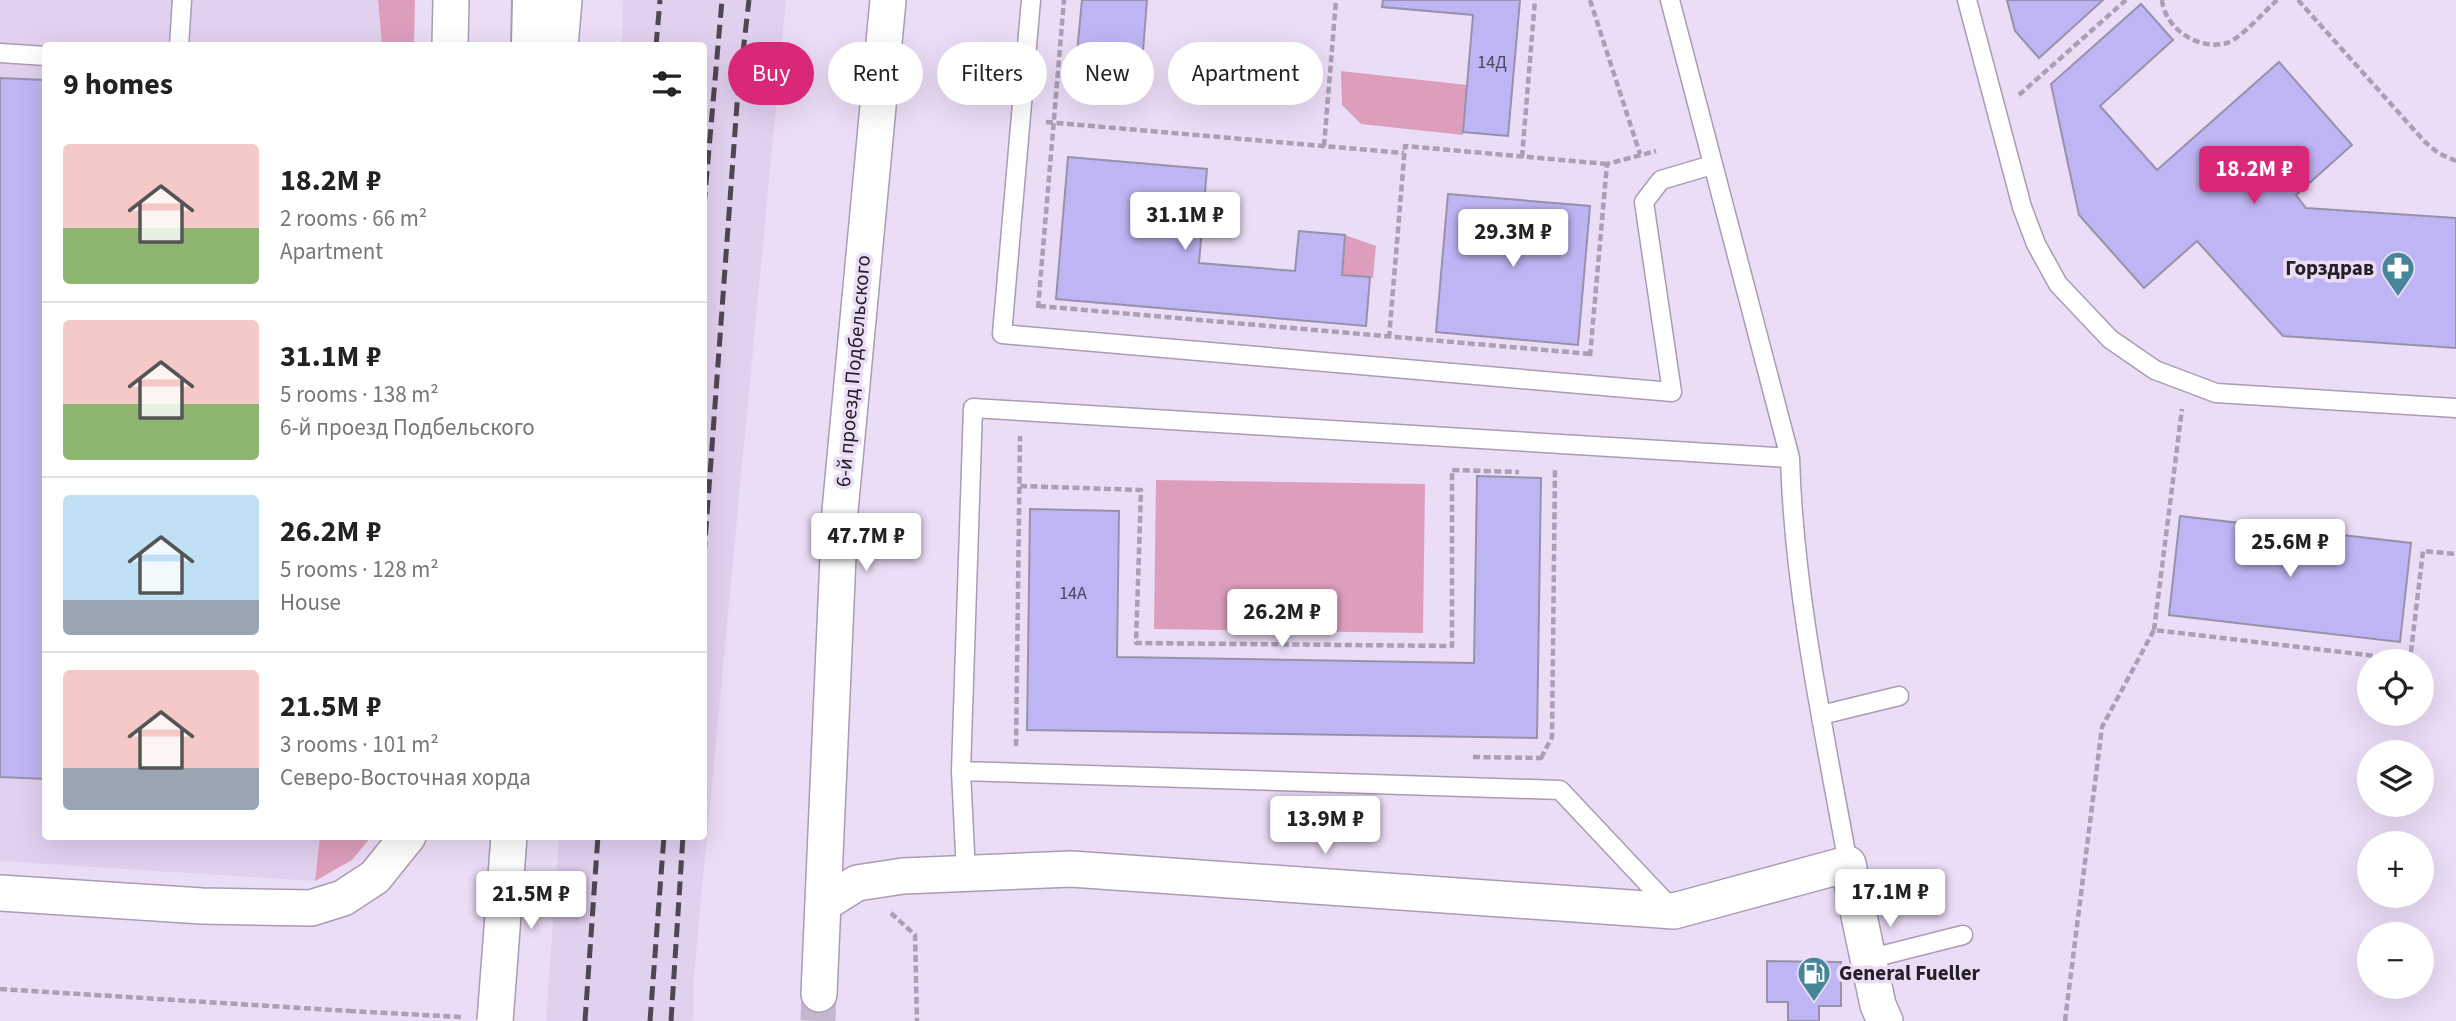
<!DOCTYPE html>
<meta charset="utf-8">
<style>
body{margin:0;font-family:"Source Sans 3",sans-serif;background:#f2f2f2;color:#222;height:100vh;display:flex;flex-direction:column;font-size:26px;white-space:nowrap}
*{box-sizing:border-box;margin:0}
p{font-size:23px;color:#767676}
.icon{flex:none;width:38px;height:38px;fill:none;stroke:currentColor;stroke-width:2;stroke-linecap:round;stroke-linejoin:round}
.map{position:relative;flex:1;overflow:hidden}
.side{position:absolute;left:42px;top:42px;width:665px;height:798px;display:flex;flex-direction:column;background:#fff;border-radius:7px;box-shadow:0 7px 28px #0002}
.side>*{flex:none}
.hud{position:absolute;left:728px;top:42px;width:665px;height:63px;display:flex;gap:14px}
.controls{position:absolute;left:2357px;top:649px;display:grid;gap:14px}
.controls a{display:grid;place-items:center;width:77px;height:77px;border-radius:50%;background:#fff;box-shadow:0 7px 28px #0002;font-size:35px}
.price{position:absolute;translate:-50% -60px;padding:0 16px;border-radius:7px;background:#fff;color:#222;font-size:23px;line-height:46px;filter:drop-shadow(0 2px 4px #0008)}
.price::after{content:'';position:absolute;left:50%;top:42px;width:21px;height:16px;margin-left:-10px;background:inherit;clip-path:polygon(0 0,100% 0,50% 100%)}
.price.active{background:#db2777;color:#fff}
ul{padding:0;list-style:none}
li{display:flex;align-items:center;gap:21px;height:175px;padding:0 21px}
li+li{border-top:2px solid #e0e0e0}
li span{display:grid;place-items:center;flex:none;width:196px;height:140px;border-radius:7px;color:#555}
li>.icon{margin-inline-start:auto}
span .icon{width:84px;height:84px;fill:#fffc;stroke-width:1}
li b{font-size:30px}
h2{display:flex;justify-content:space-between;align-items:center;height:84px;padding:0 21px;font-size:30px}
.tag{padding:0 24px;border-radius:32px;background:#fff;box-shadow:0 7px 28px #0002;font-size:24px;line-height:63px}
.tag.active{background:#db2777;color:#fff}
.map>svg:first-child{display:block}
.built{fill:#e2d0ef}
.green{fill:#dd9ebd}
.building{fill:#c0b5f4;stroke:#9692ab;stroke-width:2}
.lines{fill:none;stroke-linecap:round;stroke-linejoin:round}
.minor-tunnel{stroke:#c3b7cd;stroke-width:35;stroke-dasharray:35 18;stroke-linecap:butt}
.service-casing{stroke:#a99cb3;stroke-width:21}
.minor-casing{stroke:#a99cb3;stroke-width:38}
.primary-casing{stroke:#a99cb3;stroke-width:42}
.path{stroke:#aa9fb3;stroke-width:4.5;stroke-dasharray:7 3.5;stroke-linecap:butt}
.service{stroke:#fff;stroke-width:18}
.minor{stroke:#fff;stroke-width:35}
.primary{stroke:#fff;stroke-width:38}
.rail{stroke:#4f4853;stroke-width:5;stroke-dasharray:14 7;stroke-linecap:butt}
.minor-bridge-casing{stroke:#a99cb3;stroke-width:38;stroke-linecap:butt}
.path-bridge{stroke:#aa9fb3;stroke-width:4.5;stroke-dasharray:7 3.5;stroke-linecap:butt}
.minor-bridge{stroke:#fff;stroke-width:35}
.labels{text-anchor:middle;stroke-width:7;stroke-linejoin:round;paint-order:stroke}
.number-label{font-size:18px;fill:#4c455b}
.poi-label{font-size:21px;font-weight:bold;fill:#252028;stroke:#ebddf6;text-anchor:end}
.street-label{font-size:21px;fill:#252028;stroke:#ebddf6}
</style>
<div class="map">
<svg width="2456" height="1021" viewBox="0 0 2456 1021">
<rect width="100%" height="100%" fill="#ebddf6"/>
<!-- built -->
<path class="built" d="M0,0H378L382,45L46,46V836L320,837L315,881L0,861Z
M623,0H786L694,974L693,1021H546L559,837L704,836V46L622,45Z"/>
<!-- green -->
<path class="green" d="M378,0H415L414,45H382Z
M1341,71L1467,85L1463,135L1361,124L1342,105Z
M1345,235L1376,246L1373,278L1342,275Z
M1156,480L1425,484L1423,633L1154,629Z
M320,837V836L371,837L352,860L315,881Z"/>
<!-- building -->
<path class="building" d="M1082,0H1147L1140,89L1074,84Z
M1383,0H1520L1508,136L1463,132L1473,15L1382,7Z
M2007,0H2103L2039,58L2015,31Z
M2141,4L2173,40L2100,106L2157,170L2279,62L2352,145L2296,195L2306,208L2456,218V348L2283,336L2197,241L2144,288L2079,215L2051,84Z
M0,78L46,80V779L0,777Z
M1068,157L1207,169L1199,263L1295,271L1299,231L1345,235L1342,275L1370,277L1366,326L1056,299Z
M1448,194L1590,206L1578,345L1436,332Z
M1477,476L1541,478L1537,738L1027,730L1030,509L1119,511L1117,657L1474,663Z
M2180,516L2411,543L2400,642L2169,615Z
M1767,961L1841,962V1006H1819V1021H1788V1002H1767Z"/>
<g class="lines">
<!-- minor-tunnel -->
<path class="minor-tunnel" d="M818,1021L819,994"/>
<defs>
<path id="service" d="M1031,0L1002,334L1672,392L1644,202L1661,180L1712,165
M1670,0L1790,458C1794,594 1824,730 1848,864
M1967,0L2022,207L2036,244L2058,284L2110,339L2155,370L2216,393L2456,408
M179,46L182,0
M0,53L46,56
M1821,715L1899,696
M961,771L966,874
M1671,908L1560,790L961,771L973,408L1790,458
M1868,959L1963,935"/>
<path id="minor" d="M450,46L451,0
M560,46L564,0
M0,893L202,906L311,908L343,898L375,877L408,836
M825,903L857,883L903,876L1071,869L1674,911L1848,864L1878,1005L1885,1021
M819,994L840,511L888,0"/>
<path id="primary" d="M531,46L532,0"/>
</defs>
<!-- service casing -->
<use href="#service" class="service-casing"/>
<!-- minor casing -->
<use href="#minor" class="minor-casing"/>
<!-- primary casing -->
<use href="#primary" class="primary-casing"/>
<!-- path -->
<path class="path" d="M1590,0L1640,154
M2162,0C2165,29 2199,51 2227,43C2240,39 2266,10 2277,0
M2298,0L2424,141L2438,153L2456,161
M2019,95L2126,0
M1046,122L1404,153
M1324,146L1336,0
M1522,157L1535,0
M1039,306L1591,354
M1038,308L1064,0
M1389,338L1405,146L1607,164
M1590,356L1607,164L1656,151
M1020,486L1141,490L1136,643L1452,646V470L1519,472
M2154,630L2182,409
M1016,746L1020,436
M1473,757L1541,758L1543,762
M1541,758L1552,737L1555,468
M891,913L915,935L917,1021
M0,989L349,1011
M2065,1021L2102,727L2154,630L2410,660L2423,551L2456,554"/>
<!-- service -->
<use href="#service" class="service"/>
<!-- minor -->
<use href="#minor" class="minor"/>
<!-- primary -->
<use href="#primary" class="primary"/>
<!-- rail -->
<path class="rail" d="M656,46L660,0
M704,206L722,0
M704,556L737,104L749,0
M585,1021L598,836
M650,1021L664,836
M671,1021L683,836"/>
<defs>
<path id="minor-bridge" d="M495,1021L509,836"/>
</defs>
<!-- minor-bridge casing -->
<use href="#minor-bridge" class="minor-bridge-casing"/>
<!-- path-bridge -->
<path class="path-bridge" d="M349,1011L461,1017"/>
<!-- minor-bridge -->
<use href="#minor-bridge" class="minor-bridge"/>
</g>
<!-- icons -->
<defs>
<symbol id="pharmacy-pin" viewBox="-11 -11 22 30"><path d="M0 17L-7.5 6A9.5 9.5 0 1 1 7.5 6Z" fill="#458699" stroke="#ebddf6"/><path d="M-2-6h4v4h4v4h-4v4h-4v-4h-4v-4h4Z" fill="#fff"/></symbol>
<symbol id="fuel-pin" viewBox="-11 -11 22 30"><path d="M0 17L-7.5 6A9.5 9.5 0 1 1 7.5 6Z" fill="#458699" stroke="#ebddf6"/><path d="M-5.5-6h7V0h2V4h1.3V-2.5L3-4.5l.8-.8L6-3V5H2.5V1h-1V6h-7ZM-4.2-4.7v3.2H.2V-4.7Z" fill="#fff"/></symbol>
</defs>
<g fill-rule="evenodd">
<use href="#pharmacy-pin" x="2379" y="249" width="38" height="52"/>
<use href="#fuel-pin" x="1795" y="954" width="38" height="52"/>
</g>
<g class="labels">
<!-- number labels -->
<g class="number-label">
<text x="1492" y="68">14Д</text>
<text x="1073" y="599">14А</text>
</g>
<!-- poi labels -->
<g class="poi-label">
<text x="2374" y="275">Горздрав</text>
<text x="1839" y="980" text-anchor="start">General Fueller</text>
</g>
<!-- street labels -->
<g class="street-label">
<text transform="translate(853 371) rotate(-85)" y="7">6-й проезд Подбельского</text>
</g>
</g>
</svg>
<div class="controls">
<a><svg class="icon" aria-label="locate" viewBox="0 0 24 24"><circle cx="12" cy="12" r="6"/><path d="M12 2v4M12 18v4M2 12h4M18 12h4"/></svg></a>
<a><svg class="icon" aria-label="layers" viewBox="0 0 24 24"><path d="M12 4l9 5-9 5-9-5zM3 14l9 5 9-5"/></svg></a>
<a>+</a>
<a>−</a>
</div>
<b class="price active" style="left:2254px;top:206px">18.2M ₽</b>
<b class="price" style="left:1185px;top:252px">31.1M ₽</b>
<b class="price" style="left:1513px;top:269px">29.3M ₽</b>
<b class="price" style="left:866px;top:573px">47.7M ₽</b>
<b class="price" style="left:2290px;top:579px">25.6M ₽</b>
<b class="price" style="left:1282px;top:649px">26.2M ₽</b>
<b class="price" style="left:1325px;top:856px">13.9M ₽</b>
<b class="price" style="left:1890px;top:929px">17.1M ₽</b>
<b class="price" style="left:531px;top:931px">21.5M ₽</b>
<div class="hud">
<a class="tag active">Buy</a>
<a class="tag">Rent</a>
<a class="tag">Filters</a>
<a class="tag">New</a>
<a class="tag">Apartment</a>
</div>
<section class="side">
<h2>9 homes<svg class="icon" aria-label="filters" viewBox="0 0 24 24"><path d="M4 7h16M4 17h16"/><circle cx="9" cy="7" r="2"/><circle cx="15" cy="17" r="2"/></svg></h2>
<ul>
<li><span style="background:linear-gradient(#f6c9c9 60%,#8fb573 0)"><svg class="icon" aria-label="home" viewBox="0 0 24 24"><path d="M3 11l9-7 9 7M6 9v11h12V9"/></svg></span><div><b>18.2M ₽</b><p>2 rooms · 66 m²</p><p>Apartment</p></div></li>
<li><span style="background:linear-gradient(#f6c9c9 60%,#8fb573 0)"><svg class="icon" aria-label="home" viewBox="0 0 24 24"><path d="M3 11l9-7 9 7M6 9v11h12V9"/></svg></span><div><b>31.1M ₽</b><p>5 rooms · 138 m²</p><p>6-й проезд Подбельского</p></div></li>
<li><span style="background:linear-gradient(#bfe0f5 75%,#9aa5b1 0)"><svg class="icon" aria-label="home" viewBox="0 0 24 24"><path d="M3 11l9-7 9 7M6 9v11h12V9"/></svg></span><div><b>26.2M ₽</b><p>5 rooms · 128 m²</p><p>House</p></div></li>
<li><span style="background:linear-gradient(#f6c9c9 70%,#9aa5b1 0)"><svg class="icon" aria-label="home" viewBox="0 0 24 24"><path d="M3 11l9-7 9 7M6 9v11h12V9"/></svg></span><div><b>21.5M ₽</b><p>3 rooms · 101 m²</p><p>Северо-Восточная хорда</p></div></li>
</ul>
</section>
</div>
